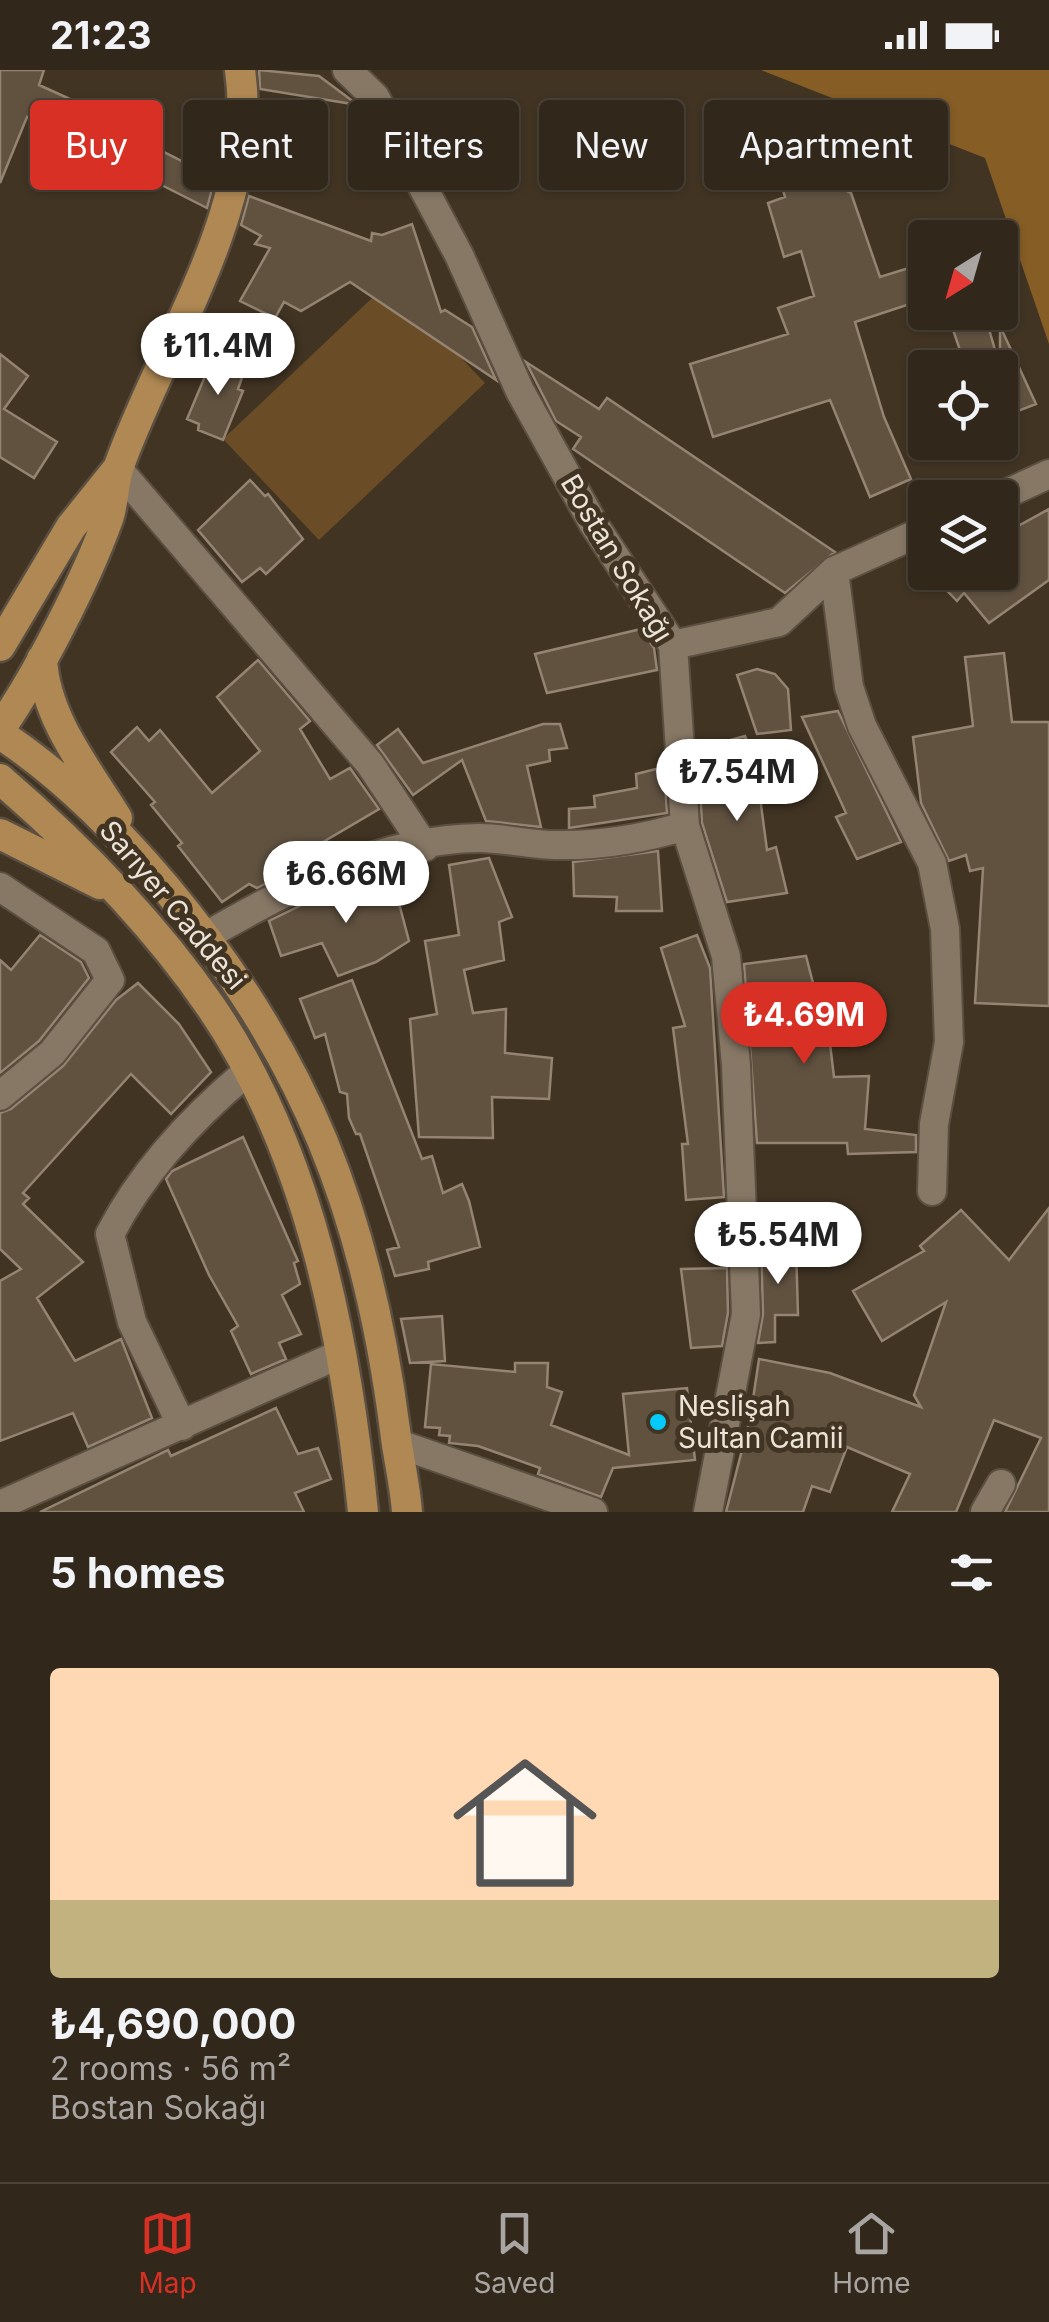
<!DOCTYPE html>
<meta charset="utf-8">
<style>
body{margin:0;font-family:Inter,sans-serif;background:#3d3327;color:#f1f3f6;height:100vh;display:flex;flex-direction:column;font-size:38px;white-space:nowrap}
*{box-sizing:border-box;margin:0}
p{font-size:32px;color:#a8a5a2}
.icon{flex:none;width:55px;height:55px;fill:none;stroke:currentColor;stroke-width:2;stroke-linecap:round;stroke-linejoin:round}
.map{position:relative;height:1442px;overflow:hidden}
.drawer{display:flex;flex-direction:column;background:#31271a;flex:1}
.drawer>*{flex:none}
.top-card{position:absolute;left:30px;top:30px;width:990px;height:90px;display:flex;gap:20px}
.needle{width:65px;rotate:217deg}
.tools{position:absolute;left:908px;top:150px;display:grid;gap:20px}
.tools a{display:grid;place-items:center;width:110px;height:110px;border-radius:10px;background:#31271a;box-shadow:0 2px 8px #0004,0 0 0 2px #4c4439;font-size:50px}
.price{position:absolute;translate:-50% -85px;padding:0 22px;border-radius:35px;background:#fff;color:#222;font-size:32px;line-height:65px;filter:drop-shadow(0 2px 5px #0008)}
.price::after{content:'';position:absolute;left:50%;top:60px;width:30px;height:22px;margin-left:-15px;background:inherit;clip-path:polygon(0 0,100% 0,50% 100%)}
.price.on{background:#d93025;color:#fff}
ul{padding:0;list-style:none}
li{display:grid;align-content:center;gap:20px;height:530px;padding:0 50px}
li+li{border-top:2px solid #4c4439}
li span{display:grid;place-items:center;height:310px;border-radius:10px;color:#555}
li>.icon{margin-inline-start:auto}
span .icon{width:180px;height:180px;fill:#fffc;stroke-width:1}
li b{font-size:42px}
h2{display:flex;justify-content:space-between;align-items:center;height:120px;padding:0 50px;font-size:42px}
.tag{padding:0 35px;border-radius:10px;background:#31271a;box-shadow:0 2px 8px #0004,0 0 0 2px #4c4439;font-size:35px;line-height:90px}
.tag.on{background:#d93025;color:#fff}
.status{display:flex;justify-content:space-between;align-items:center;height:70px;padding:0 50px;background:#31271a;direction:ltr}
.status svg{height:28px;fill:currentColor}
.menu{display:flex;justify-content:space-around;align-items:center;height:140px;border-top:2px solid #4c4439;background:#31271a;font-size:28px;color:#a8a5a2}
.menu a{display:grid;justify-items:center;gap:5px}
.menu .on{color:#d93025}
.map>svg:first-child{display:block}
.green{fill:#6a4d26}
.forest{fill:#855d25}
.building{fill:#615240;stroke:#948471;stroke-width:2.5}
.lines{fill:none;stroke-linecap:round;stroke-linejoin:round}
.street-casing{stroke:#5b4f41;stroke-width:32}
.primary-casing{stroke:#5b4f41;stroke-width:35}
.street{stroke:#877865;stroke-width:28}
.primary{stroke:#af8853;stroke-width:30}
.poi-dot{fill:#04cbf9;stroke:#413423;stroke-width:4}
.labels{text-anchor:middle;stroke-width:10;stroke-linejoin:round;paint-order:stroke}
.street-label{font-size:28px;fill:#ede4d9;stroke:#413423}
.poi-label{font-size:28px;fill:#ede4d9;stroke:#413423;text-anchor:start}
</style>
<div class="status"><b>21:23</b><svg viewBox="0 0 49 12"><path d="M0 12V9h3v3zM5 12V6h3v6zM10 12V3h3v9zM15 12V0h3v12zM26 1h20v11H26zM47 4h2v5h-2z"/></svg></div>
<div class="map">
<svg width="1049" height="1442" viewBox="0 0 1049 1442">
<rect width="100%" height="100%" fill="#413423"/>
<!-- green -->
<path class="green" d="M389,212L485,313L319,470L223,369Z"/>
<!-- forest -->
<path class="forest" d="M761,0H1049V274L985,88Z"/>
<!-- building -->
<path class="building" d="M0,0H44L39,15L103,44L101,50L215,108L207,138L27,47L0,113Z
M259,0L319,6L358,35L260,19Z
M809,104L815,116L830,113L851,123L880,207L925,193V229L855,252L884,347L911,409L870,427L830,330L713,367L690,294L788,264L778,238L814,226L801,181L784,187L768,133L785,127L780,110Z
M249,126L371,171L372,163L382,165L412,154L441,242L445,240L472,257L496,310L350,212L301,241L284,232L275,248L240,231L270,178L255,174L261,166L241,155Z
M947,242H984L1000,297V256L1036,334L1000,348V298H966Z
M0,284L28,306L4,339L57,372L34,408L0,387Z
M214,285L245,299L238,319L243,321L223,370L198,360L199,354L187,349Z
M526,292L599,339L607,328L835,482L785,523L573,379L581,367L556,351Z
M250,410L265,426L268,424L303,469L266,504L260,498L242,512L198,460Z
M1049,439V510L989,553L964,523L957,531L929,502H1000V466Z
M641,559L654,578L657,600L547,623L535,584Z
M1004,583L1012,652H1049V936L975,933L983,798L970,801L966,785L949,791L921,733L913,667L973,656L965,587Z
M258,590L310,651L300,659L330,709L350,698L379,739L296,788L301,796L257,818L249,814L222,832L178,776L182,773L151,735L155,732L111,682L137,657L149,671L160,660L212,723L260,681L217,627Z
M757,599L775,604L788,619L791,660L757,664L737,605Z
M838,641L901,772L857,789L836,747L846,743L802,647Z
M543,654H560L567,678L549,680L550,691L527,696L541,757L486,751L462,690L413,725L377,675L398,659L423,693Z
M745,666L756,697L767,780L776,777L787,823L727,832L702,753L698,686L721,679L719,673Z
M664,697L667,743L569,758V739L595,737L594,726L637,718L636,704Z
M658,781L662,841H616L617,827L574,826L573,792Z
M489,788L512,847L499,852L504,890L464,900L473,943L506,939L505,983L552,988L549,1029L492,1027L493,1068L419,1067L410,949L437,944L425,871L459,865L449,795Z
M392,807L409,871L376,892L338,906L322,873L281,886L269,851L320,826Z
M40,865L81,892L89,908L39,971L0,1003V890L11,900Z
M697,865L710,898L724,1127L686,1130L682,1074H688L673,958L685,956L661,878Z
M806,886L820,940H826L834,1007L869,1006L865,1059L916,1065V1082L848,1084L847,1073H757L744,894Z
M352,910L422,1089L432,1086L443,1123L462,1114L469,1131L480,1177L428,1192L429,1199L395,1206L387,1180L399,1177L360,1064H356L349,1048L347,1024L340,1022L325,964L315,968L300,929Z
M138,913L179,954L211,1002L171,1044L131,1004L23,1123L29,1128L23,1134L83,1192L37,1228L75,1291L121,1269L152,1348L88,1377L73,1343L0,1371V1211L21,1199L0,1179V1043L11,1039L63,996L116,930Z
M243,1067L298,1191L294,1193L300,1214L282,1225L301,1264L279,1273L286,1289L251,1304L231,1261L238,1256L209,1205L166,1109L172,1101Z
M1049,1138V1442H1005L1041,1368L994,1350L956,1442H892L910,1404L847,1377L830,1422L812,1416L803,1442H726L750,1349L759,1289L830,1303L921,1337L914,1325L946,1232L882,1271L853,1221L924,1181L920,1176L961,1140L1009,1190Z
M761,1175H796L798,1245H775V1272L758,1273L763,1244Z
M727,1198L728,1243L722,1276L691,1278L681,1199Z
M442,1246L445,1291L410,1293L401,1249Z
M515,1293H548L547,1317L562,1322L551,1355L629,1385L623,1324L687,1318L695,1390L613,1398L601,1427L538,1404L540,1398L478,1376L449,1373L450,1366L439,1365L440,1358L425,1357L431,1294L515,1302Z
M276,1338L298,1384L318,1378L331,1409L295,1423L304,1442H40L168,1380L171,1386Z"/>
<g class="lines">
<defs>
<path id="street" d="M347,0L375,27L459,185L520,321L593,453L673,575L685,756L726,886L736,995L746,1244L708,1442
M118,399L370,694L425,777
M997,428L1049,404
M834,501L849,617L862,656L932,793L945,859L949,972L934,1054L932,1121
M673,575L779,552L834,501L925,460
M0,817L96,881L110,910L52,983L0,1026
M206,866C289,818 380,769 479,768C505,768 530,775 556,775C602,776 642,769 685,756
M182,1356L132,1252L110,1164C143,1100 193,1047 248,1001
M396,1373L593,1442
M1,1442L0,1435L338,1285
M985,1442L1001,1414"/>
<path id="primary" d="M0,576L71,457L116,401
M42,589C45,648 87,699 117,748
M0,659C37,606 86,510 108,449C114,432 113,413 119,396C163,272 260,136 240,0
M0,664C63,705 118,761 166,818C306,986 367,1144 395,1360C398,1387 405,1414 407,1442
M0,709C79,777 152,851 211,937C310,1082 346,1271 363,1442
M0,764L100,814"/>
</defs>
<!-- street casing -->
<use href="#street" class="street-casing"/>
<!-- primary casing -->
<use href="#primary" class="primary-casing"/>
<!-- street -->
<use href="#street" class="street"/>
<!-- primary -->
<use href="#primary" class="primary"/>
</g>
<!-- markers -->
<circle class="poi-dot" cx="658" cy="1352" r="10"/>
<g class="labels">
<!-- street labels -->
<g class="street-label">
<text transform="translate(617 488) rotate(59)" y="10">Bostan Sokağı</text>
<text transform="translate(173 835) rotate(50)" y="10">Sarıyer Caddesi</text>
</g>
<!-- poi labels -->
<g class="poi-label">
<text x="678" y="1346">Neslişah<tspan x="678" dy="32">Sultan Camii</tspan></text>
</g>
</g>
</svg>
<div class="tools">
<a><svg class="needle" viewBox="-14 -14 28 28"><path d="M0-13l5 13h-10z" fill="#e53935"/><path d="M0 13l5-13h-10z" fill="#a8a5a2"/></svg></a>
<a><svg class="icon" aria-label="locate" viewBox="0 0 24 24"><circle cx="12" cy="12" r="6"/><path d="M12 2v4M12 18v4M2 12h4M18 12h4"/></svg></a>
<a><svg class="icon" aria-label="layers" viewBox="0 0 24 24"><path d="M12 4l9 5-9 5-9-5zM3 14l9 5 9-5"/></svg></a>
</div>
<b class="price" style="left:218px;top:328px">₺11.4M</b>
<b class="price" style="left:737px;top:754px">₺7.54M</b>
<b class="price" style="left:346px;top:856px">₺6.66M</b>
<b class="price on" style="left:804px;top:997px">₺4.69M</b>
<b class="price" style="left:778px;top:1217px">₺5.54M</b>
<div class="top-card">
<a class="tag on">Buy</a>
<a class="tag">Rent</a>
<a class="tag">Filters</a>
<a class="tag">New</a>
<a class="tag">Apartment</a>
</div>
</div>
<section class="drawer">
<h2>5 homes<svg class="icon" aria-label="filters" viewBox="0 0 24 24"><path d="M4 7h16M4 17h16"/><circle cx="9" cy="7" r="2"/><circle cx="15" cy="17" r="2"/></svg></h2>
<ul>
<li><span style="background:linear-gradient(#ffd9b3 75%,#c2b280 0)"><svg class="icon" aria-label="home" viewBox="0 0 24 24"><path d="M3 11l9-7 9 7M6 9v11h12V9"/></svg></span><div><b>₺4,690,000</b><p>2 rooms · 56 m²</p><p>Bostan Sokağı</p></div></li>
</ul>
</section>
<nav class="menu">
<a class="on"><svg class="icon" aria-label="map" viewBox="0 0 24 24"><path d="M3 6l6-2 6 2 6-2v14l-6 2-6-2-6 2zM9 4v14M15 6v14"/></svg>Map</a>
<a><svg class="icon" aria-label="saved" viewBox="0 0 24 24"><path d="M7 4h10v16l-5-4-5 4z"/></svg>Saved</a>
<a><svg class="icon" aria-label="home" viewBox="0 0 24 24"><path d="M3 11l9-7 9 7M6 9v11h12V9"/></svg>Home</a>
</nav>
